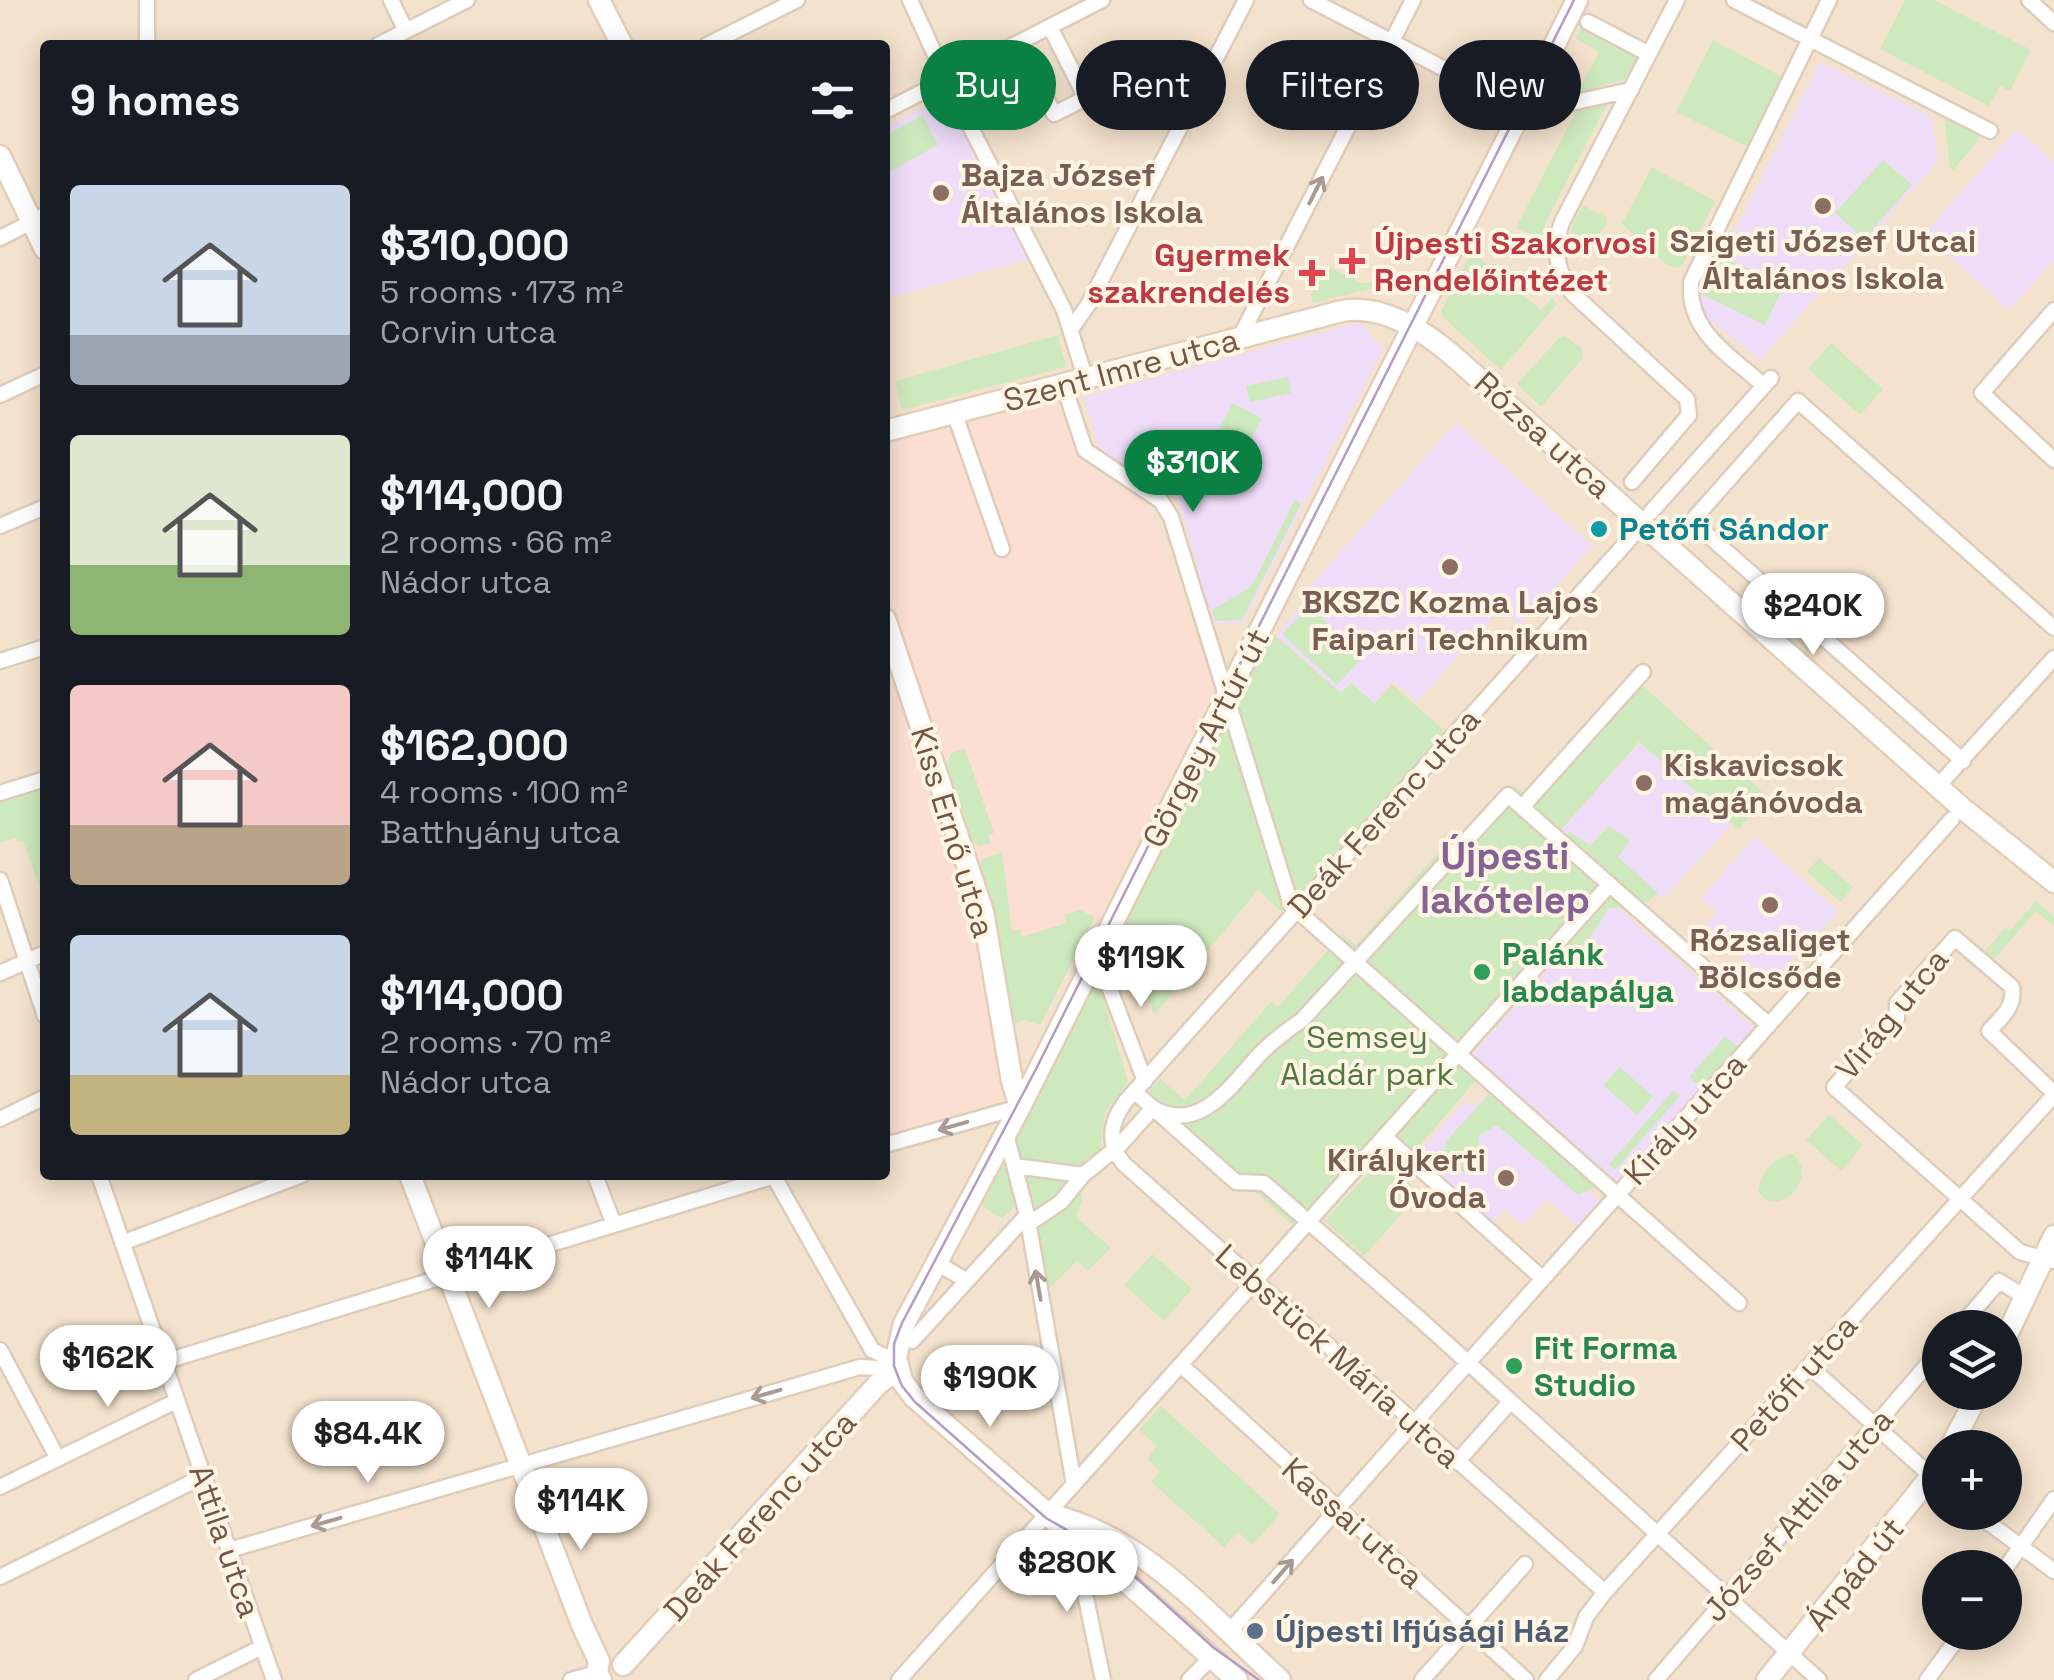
<!DOCTYPE html>
<meta charset="utf-8">
<style>
body{margin:0;font-family:"Space Grotesk",sans-serif;background:#20242c;color:#f1f3f6;height:100vh;display:flex;flex-direction:column;font-size:38px;white-space:nowrap}
*{box-sizing:border-box;margin:0}
p{font-size:32px;color:#9ea1a6}
.icon{flex:none;width:55px;height:55px;fill:none;stroke:currentColor;stroke-width:2;stroke-linecap:round;stroke-linejoin:round}
.map{position:relative;flex:1;overflow:hidden}
.details{position:absolute;left:40px;top:40px;width:850px;height:1140px;display:flex;flex-direction:column;background:#171b24;border-radius:10px;box-shadow:0 5px 25px #0003}
.details>*{flex:none}
.guide{position:absolute;left:920px;top:40px;width:950px;height:90px;display:flex;gap:20px}
.tools{position:absolute;left:1922px;top:1310px;display:grid;gap:20px}
.tools a{display:grid;place-items:center;width:100px;height:100px;border-radius:50%;background:#171b24;box-shadow:0 5px 25px #0003;font-size:50px}
.price{position:absolute;translate:-50% -85px;padding:0 22px;border-radius:35px;background:#fff;color:#222;font-size:32px;line-height:65px;filter:drop-shadow(0 2px 5px #0008)}
.price::after{content:'';position:absolute;left:50%;top:60px;width:30px;height:22px;margin-left:-15px;background:inherit;clip-path:polygon(0 0,100% 0,50% 100%)}
.price.active{background:#0b8043;color:#fff}
ul{padding:0;list-style:none}
li{display:flex;align-items:center;gap:30px;height:250px;padding:0 30px}
li span{display:grid;place-items:center;flex:none;width:280px;height:200px;border-radius:10px;color:#555}
li>.icon{margin-inline-start:auto}
span .icon{width:120px;height:120px;fill:#fffc;stroke-width:1}
li b{font-size:42px}
h2{display:flex;justify-content:space-between;align-items:center;height:120px;padding:0 30px;font-size:42px}
.pill{padding:0 35px;border-radius:45px;background:#171b24;box-shadow:0 5px 25px #0003;font-size:35px;line-height:90px}
.pill.active{background:#0b8043;color:#fff}
.map>svg:first-child{display:block}
.residential{fill:#f3e2cd;fill-rule:evenodd}
.commercial{fill:#fcdfd2}
.education{fill:#eedcf8}
.green{fill:#cfe9be}
.lines{fill:none;stroke-linecap:round;stroke-linejoin:round}
.street-casing{stroke:#dfcdbb;stroke-width:19}
.secondary-casing{stroke:#e4ceb9;stroke-width:25}
.street{stroke:#fff;stroke-width:14}
.secondary{stroke:#fff;stroke-width:20}
.tram{stroke:#b39fc4;stroke-width:2.5}
.oneway{stroke:#aa9a91}
.education-dot{fill:#8d6e63;stroke:#fff5e5;stroke-width:4}
.health-dot{fill:#e0444e;stroke:#fff5e5;stroke-width:4}
.culture-dot{fill:#0f9aa8;stroke:#fff5e5;stroke-width:4}
.leisure-dot{fill:#2e9e5b;stroke:#fff5e5;stroke-width:4}
.service-dot{fill:#5c6f8a;stroke:#fff5e5;stroke-width:4}
.labels{text-anchor:middle;stroke-width:8;stroke-linejoin:round;paint-order:stroke}
.education-label{font-size:32px;font-weight:bold;fill:#785e54;stroke:#fff5e5}
.health-label{font-size:32px;font-weight:bold;fill:#be3a42;stroke:#fff5e5;text-anchor:start}
.street-label{font-size:32px;fill:#725747;stroke:#fff5e5}
.culture-label{font-size:32px;font-weight:bold;fill:#0d838f;stroke:#fff5e5;text-anchor:start}
.leisure-label{font-size:32px;font-weight:bold;fill:#27864d;stroke:#fff5e5;text-anchor:start}
.park-label{font-size:32px;fill:#507840;stroke:#fff5e5}
.service-label{font-size:32px;font-weight:bold;fill:#4e5e75;stroke:#fff5e5;text-anchor:start}
.quarter-label{font-size:38px;font-weight:bold;fill:#856395;stroke:#fff5e5}
</style>
<div class="map">
<svg width="2054" height="1680" viewBox="0 0 2054 1680">
<rect width="100%" height="100%" fill="#fcf1df"/>
<!-- residential -->
<path class="residential" d="M0,0H2054V1680H0ZM45,45H885V446L1056,401L1082,462L1149,507L1063,982L1035,969L982,977L1003,1097L885,1135V1175H45ZM1940,1328H2005V1392H1940ZM1940,1448H2005V1512H1940ZM1940,1568H2005V1632H1940Z"/>
<!-- commercial -->
<path class="commercial" d="M1056,401L1082,462L1149,506L1215,690L1063,983L1035,969L983,977L1004,1097L885,1135V446Z"/>
<!-- education -->
<path class="education" d="M1820,62L1932,117L1938,161L1760,360L1697,310L1699,293L1718,254L1725,251Z
M946,96L1030,259L888,298L885,291V128Z
M2017,129L2054,162V260L2009,310L1924,234Z
M1360,322L1383,349L1243,623L1213,624L1179,500L1100,449L1084,397Z
M1456,423L1592,546L1520,626L1501,609L1417,702L1393,681L1374,703L1351,682L1340,693L1276,635L1306,602L1301,596Z
M1641,742L1731,825L1664,898L1648,891H1624L1560,831Z
M1755,837L1839,912L1771,981L1704,929L1717,912L1701,898Z
M1609,900L1759,1032L1622,1186L1473,1054Z
M1483,1096L1600,1201L1577,1226L1547,1199L1523,1225L1504,1209L1489,1225L1414,1157L1465,1101L1473,1107Z"/>
<!-- green -->
<path class="green" d="M1905,0H1934L2031,50L2010,91L2000,86L1989,106L1880,49Z
M1583,24L1638,54L1625,79L1577,93L1599,52L1575,38Z
M1713,40L1784,78L1752,149L1676,112Z
M1608,103L1546,221L1541,239L1516,228L1576,111Z
M1946,113L1979,133L1978,141L1953,170L1950,168L1944,115Z
M923,115L938,145L885,174V136Z
M1883,160L1912,185L1864,239L1835,213Z
M1652,167L1715,201L1683,264L1678,268L1667,265L1622,224Z
M1583,205L1607,218L1606,226L1578,256C1562,238 1574,223 1583,205Z
M1472,252L1541,310L1552,298L1557,304L1501,370L1444,318L1441,311Z
M1718,254L1784,286L1765,325L1699,293Z
M1326,265L1361,283H1380L1378,287L1313,303L1311,295Z
M1058,335L1066,367L902,410L895,381Z
M1565,336L1581,348L1583,358L1541,407L1517,384L1560,337Z
M1831,343L1883,389L1860,415L1808,369Z
M1288,377L1291,393L1250,402L1246,386Z
M1232,403L1262,418L1231,480L1201,465Z
M1295,499L1301,504L1242,620L1215,621L1212,610L1249,588L1255,580Z
M1309,606L1363,657L1337,685L1282,634Z
M1272,633L1341,693L1351,683L1375,704L1392,684L1447,733L1283,913L1258,890L1154,1015L1129,938L1115,963L1123,993L1104,1001L1128,1082L1105,1113L1100,1154L1073,1187L1083,1196L1076,1217L1111,1248L1088,1271L1077,1261L1046,1292L1035,1231L1037,1212L1032,1198L1027,1197L1010,1137Z
M1629,674L1767,796L1739,829L1639,742L1558,833L1566,839L1569,832L1590,845L1609,826L1630,840L1618,857L1658,893L1642,907L1609,908L1587,942L1557,957L1470,1054L1486,1069L1399,1169L1381,1154L1306,1238L1164,1108L1145,1097L1160,1079L1185,1100L1271,1002L1278,1007L1342,934L1356,945L1444,846L1452,853L1513,785L1524,793Z
M965,748L994,833L989,835L991,843L980,846L968,841L943,769L952,753Z
M45,789V902L23,841L18,842L16,838L0,843V802Z
M1002,852L1012,931L1020,929L1022,937L1066,923L1064,915L1080,910L1095,917L1040,1025L1025,1020L1008,1025L978,871L983,859Z
M1819,858L1853,887L1841,902L1807,872Z
M2036,901L2054,917V926L2036,911L1994,959L1985,951L2005,928L2010,931Z
M1725,1036L1738,1047L1702,1088L1689,1077Z
M1620,1067L1653,1097L1637,1115L1603,1085Z
M1495,1087L1595,1175V1187L1578,1195L1497,1125L1478,1136L1480,1161L1471,1175L1449,1166L1441,1155L1449,1138Z
M1673,1091L1680,1096L1615,1170L1609,1164Z
M1829,1115L1863,1145L1841,1171L1806,1140Z
M1792,1154C1821,1174 1779,1223 1758,1191C1762,1171 1772,1158 1792,1154Z
M1381,1159L1420,1193L1364,1256L1325,1221Z
M1009,1160L1019,1202L1002,1219L982,1206L1004,1161Z
M1152,1254L1192,1289L1164,1321L1124,1285Z
M1161,1406L1280,1514L1252,1545L1238,1532L1224,1547L1151,1482L1160,1471L1147,1459L1157,1446L1139,1430Z"/>
<g class="lines">
<defs>
<path id="street" d="M147,0V45
M391,0L406,31
M910,0L947,81L1064,310L1086,380
M1311,0L1522,109H1543L1631,90
M1734,0L1990,131
M2029,0L2054,23
M1588,22L1649,54
M1018,44L1054,114L1086,98L1050,27
M378,45L467,0
M707,45L797,0
M885,111L1102,0
M0,238L45,215
M2054,310L1982,393L2054,460
M1071,329L1088,305L1246,0
M1239,339L1413,0
M1064,386L1085,450L1161,501L1171,517L1291,905L1739,1303
M1764,386C1730,355 1687,332 1691,282L1829,0
M0,395L45,374
M954,412L1002,549
M1632,482L1689,415L1687,399L1572,293C1556,269 1553,250 1562,222L1677,0
M1651,512L1771,378
M1692,521L1963,761
M0,526L45,507
M1669,547L1798,401L2054,628
M0,661L45,647
M1938,786L2054,658
M0,793L45,779
M1522,807L1643,672
M0,880L45,1016
M1097,955L1145,1081
M0,973L45,953
M1135,1092L1236,1182L1264,1183L1423,1322L1819,1680
M2054,1093L1989,1031C2002,1017 2015,1007 2012,987L1955,938L1897,1003V1018L1834,1087L2020,1252L2054,1261
M0,1119L45,1097
M1006,1134L1027,1215L1074,1484
M1385,1137L1543,1279
M885,1145L1020,1107
M1015,1166L1083,1175
M99,1175L274,1680
M595,1175L614,1225
M773,1175L872,1350L897,1362
M1027,1225L1061,1202L1083,1175L1120,1145L1153,1108C1200,1135 1232,1084 1260,1054C1273,1041 1287,1030 1302,1020L1508,795L1769,1025
M122,1243L302,1175
M938,1264L966,1280
M1959,1328L1999,1281L2025,1297
M912,1341L1027,1215
M0,1350L58,1459
M163,1362L778,1175
M1181,1365L1526,1680
M1809,1366L1940,1484
M1418,1419L1952,819
M1457,1462L1510,1402
M0,1487L176,1401
M1974,1512L2054,1571
M1074,1541L1103,1680
M229,1550L860,1367L898,1369
M2005,1569L2054,1499
M0,1577L202,1477
M1605,1592L1124,1164C1106,1143 1110,1123 1125,1102L1643,524
M1229,1632L1409,1428
M196,1680L262,1647
M571,1680L597,1673
M899,1680L1609,885
M1189,1680L1212,1657
M1422,1680L1525,1564
M1547,1680L1575,1646L1586,1617L1605,1592L2054,1095
M1656,1680L1940,1350
M1927,1680L1962,1632"/>
<path id="secondary" d="M599,0L622,45
M0,156L45,249
M885,431L1342,311C1382,304 1421,329 1451,354L1962,808L2054,882
M885,619L983,912L1012,1081L1020,1107
M410,1175L582,1625L599,1661L597,1673L601,1680
M2005,1339L2054,1236
M1950,1448L1979,1392
M1048,1514C1145,1536 1209,1616 1280,1680
M623,1665L878,1384L898,1369
M1237,1680L1105,1563L1073,1540L1048,1514L914,1397L902,1381L896,1357L904,1324L1020,1107L1577,0
M1767,1680L1940,1465"/>
</defs>
<!-- street casing -->
<use href="#street" class="street-casing"/>
<!-- secondary casing -->
<use href="#secondary" class="secondary-casing"/>
<!-- street -->
<use href="#street" class="street"/>
<!-- secondary -->
<use href="#secondary" class="secondary"/>
<!-- tram -->
<path class="tram" d="M1259,1680L1214,1648L1112,1556L1046,1518L915,1402L902,1386L894,1366V1344L902,1323L1036,1069L1574,0"/>
</g>
<!-- one-way arrows -->
<defs><path id="oneway-shaft" d="M-6 0H5M1.5-3L5.5 0L1.5 3" fill="none" stroke-width="1.6" stroke-linecap="round" stroke-linejoin="round" transform="scale(2.5)"/></defs>
<g class="oneway">
<use href="#oneway-shaft" transform="translate(1316 190) rotate(-63)"/>
<use href="#oneway-shaft" transform="translate(953 1126) rotate(164)"/>
<use href="#oneway-shaft" transform="translate(1038 1285) rotate(-100)"/>
<use href="#oneway-shaft" transform="translate(766 1394) rotate(164)"/>
<use href="#oneway-shaft" transform="translate(326 1522) rotate(164)"/>
<use href="#oneway-shaft" transform="translate(1283 1571) rotate(-49)"/>
</g>
<!-- markers -->
<g class="education-dot">
<circle cx="941" cy="193" r="10"/>
<circle cx="1823" cy="206" r="10"/>
<circle cx="1450" cy="567" r="10"/>
<circle cx="1644" cy="783" r="10"/>
<circle cx="1770" cy="905" r="10"/>
<circle cx="1506" cy="1178" r="10"/>
</g>
<g class="health-dot">
<path d="M1347 246h10v10h10v10h-10v10h-10v-10h-10v-10h10z"/>
<path d="M1307 258h10v10h10v10h-10v10h-10v-10h-10v-10h10z"/>
</g>
<circle class="culture-dot" cx="1599" cy="529" r="10"/>
<g class="leisure-dot">
<circle cx="1482" cy="972" r="10"/>
<circle cx="1514" cy="1366" r="10"/>
</g>
<circle class="service-dot" cx="1255" cy="1631" r="10"/>
<g class="labels">
<!-- education labels -->
<g class="education-label">
<text x="961" y="186" text-anchor="start">Bajza József<tspan x="961" dy="37">Általános Iskola</tspan></text>
<text x="1823" y="252">Szigeti József Utcai<tspan x="1823" dy="37">Általános Iskola</tspan></text>
<text x="1450" y="613">BKSZC Kozma Lajos<tspan x="1450" dy="37">Faipari Technikum</tspan></text>
<text x="1664" y="776" text-anchor="start">Kiskavicsok<tspan x="1664" dy="37">magánóvoda</tspan></text>
<text x="1770" y="951">Rózsaliget<tspan x="1770" dy="37">Bölcsőde</tspan></text>
<text x="1486" y="1171" text-anchor="end">Királykerti<tspan x="1486" dy="37">Óvoda</tspan></text>
</g>
<!-- health labels -->
<g class="health-label">
<text x="1374" y="254">Újpesti Szakorvosi<tspan x="1374" dy="37">Rendelőintézet</tspan></text>
<text x="1290" y="266" text-anchor="end">Gyermek<tspan x="1290" dy="37">szakrendelés</tspan></text>
</g>
<!-- street labels -->
<g class="street-label">
<text transform="translate(1121 370) rotate(-15)" y="11">Szent Imre utca</text>
<text transform="translate(1543 435) rotate(42)" y="11">Rózsa utca</text>
<text transform="translate(1206 738) rotate(-63)" y="11">Görgey Artúr út</text>
<text transform="translate(1384 813) rotate(-48)" y="11">Deák Ferenc utca</text>
<text transform="translate(953 832) rotate(73)" y="11">Kiss Ernő utca</text>
<text transform="translate(1892 1014) rotate(-51)" y="11">Virág utca</text>
<text transform="translate(1685 1119) rotate(-48)" y="11">Király utca</text>
<text transform="translate(1338 1356) rotate(42)" y="11">Lebstück Mária utca</text>
<text transform="translate(1794 1383) rotate(-48)" y="11">Petőfi utca</text>
<text transform="translate(1798 1515) rotate(-49)" y="11">József Attila utca</text>
<text transform="translate(760 1516) rotate(-48)" y="11">Deák Ferenc utca</text>
<text transform="translate(1353 1523) rotate(42)" y="11">Kassai utca</text>
<text transform="translate(225 1541) rotate(71)" y="11">Attila utca</text>
<text transform="translate(1855 1574) rotate(-51)" y="11">Árpád út</text>
</g>
<!-- culture labels -->
<g class="culture-label">
<text x="1619" y="540">Petőfi Sándor</text>
</g>
<!-- leisure labels -->
<g class="leisure-label">
<text x="1502" y="965">Palánk<tspan x="1502" dy="37">labdapálya</tspan></text>
<text x="1534" y="1359">Fit Forma<tspan x="1534" dy="37">Studio</tspan></text>
</g>
<!-- park labels -->
<g class="park-label">
<text x="1367" y="1048">Semsey<tspan x="1367" dy="37">Aladár park</tspan></text>
</g>
<!-- service labels -->
<g class="service-label">
<text x="1275" y="1642">Újpesti Ifjúsági Ház</text>
</g>
<!-- quarter labels -->
<g class="quarter-label">
<text x="1505" y="869">Újpesti<tspan x="1505" dy="44">lakótelep</tspan></text>
</g>
</g>
</svg>
<div class="tools">
<a><svg class="icon" aria-label="layers" viewBox="0 0 24 24"><path d="M12 4l9 5-9 5-9-5zM3 14l9 5 9-5"/></svg></a>
<a>+</a>
<a>−</a>
</div>
<b class="price active" style="left:1193px;top:515px">$310K</b>
<b class="price" style="left:1813px;top:658px">$240K</b>
<b class="price" style="left:1141px;top:1010px">$119K</b>
<b class="price" style="left:489px;top:1311px">$114K</b>
<b class="price" style="left:108px;top:1410px">$162K</b>
<b class="price" style="left:990px;top:1430px">$190K</b>
<b class="price" style="left:368px;top:1486px">$84.4K</b>
<b class="price" style="left:581px;top:1553px">$114K</b>
<b class="price" style="left:1067px;top:1615px">$280K</b>
<div class="guide">
<a class="pill active">Buy</a>
<a class="pill">Rent</a>
<a class="pill">Filters</a>
<a class="pill">New</a>
</div>
<section class="details">
<h2>9 homes<svg class="icon" aria-label="filters" viewBox="0 0 24 24"><path d="M4 7h16M4 17h16"/><circle cx="9" cy="7" r="2"/><circle cx="15" cy="17" r="2"/></svg></h2>
<ul>
<li><span style="background:linear-gradient(#c9d6e8 75%,#9aa5b1 0)"><svg class="icon" aria-label="home" viewBox="0 0 24 24"><path d="M3 11l9-7 9 7M6 9v11h12V9"/></svg></span><div><b>$310,000</b><p>5 rooms · 173 m²</p><p>Corvin utca</p></div></li>
<li><span style="background:linear-gradient(#dfe7d0 65%,#8fb573 0)"><svg class="icon" aria-label="home" viewBox="0 0 24 24"><path d="M3 11l9-7 9 7M6 9v11h12V9"/></svg></span><div><b>$114,000</b><p>2 rooms · 66 m²</p><p>Nádor utca</p></div></li>
<li><span style="background:linear-gradient(#f6c9c9 70%,#b9a48a 0)"><svg class="icon" aria-label="home" viewBox="0 0 24 24"><path d="M3 11l9-7 9 7M6 9v11h12V9"/></svg></span><div><b>$162,000</b><p>4 rooms · 100 m²</p><p>Batthyány utca</p></div></li>
<li><span style="background:linear-gradient(#c9d6e8 70%,#c2b280 0)"><svg class="icon" aria-label="home" viewBox="0 0 24 24"><path d="M3 11l9-7 9 7M6 9v11h12V9"/></svg></span><div><b>$114,000</b><p>2 rooms · 70 m²</p><p>Nádor utca</p></div></li>
</ul>
</section>
</div>
